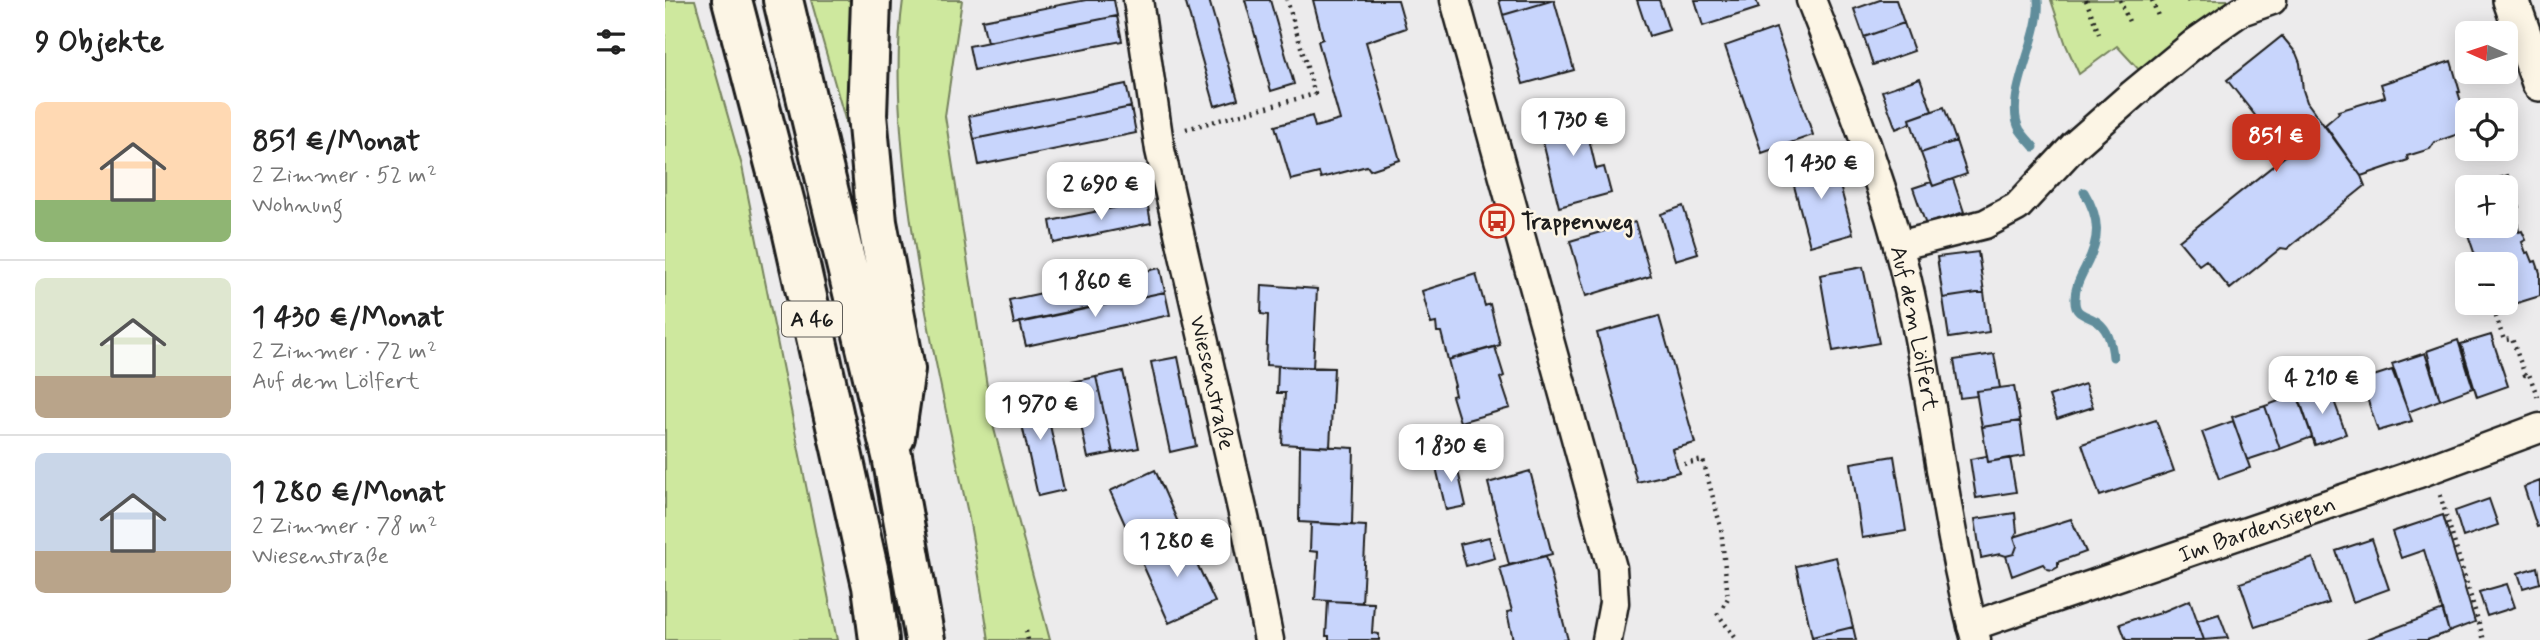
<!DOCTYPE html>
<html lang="de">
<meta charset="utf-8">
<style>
body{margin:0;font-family:Mynerve,sans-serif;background:#f2f2f2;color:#222;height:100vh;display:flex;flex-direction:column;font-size:26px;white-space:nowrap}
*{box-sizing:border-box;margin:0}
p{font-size:23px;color:#767676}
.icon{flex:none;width:38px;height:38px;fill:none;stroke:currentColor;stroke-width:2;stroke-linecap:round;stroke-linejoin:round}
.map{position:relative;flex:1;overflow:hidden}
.drawer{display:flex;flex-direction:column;background:#fff;width:665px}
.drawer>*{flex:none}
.needle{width:46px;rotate:273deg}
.fabs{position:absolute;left:1790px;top:21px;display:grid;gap:14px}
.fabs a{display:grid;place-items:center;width:63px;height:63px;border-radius:10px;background:#fff;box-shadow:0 4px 18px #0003;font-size:35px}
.price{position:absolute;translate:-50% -60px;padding:0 16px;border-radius:14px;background:#fff;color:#222;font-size:23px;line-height:46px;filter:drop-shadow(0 2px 4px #0008)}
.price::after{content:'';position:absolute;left:50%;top:42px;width:21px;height:16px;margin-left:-10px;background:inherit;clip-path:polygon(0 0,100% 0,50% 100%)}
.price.active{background:#c8321e;color:#fff}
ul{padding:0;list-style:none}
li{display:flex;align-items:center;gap:21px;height:175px;padding:0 35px}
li+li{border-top:2px solid #e0e0e0}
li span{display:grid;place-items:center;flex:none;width:196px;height:140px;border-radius:10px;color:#555}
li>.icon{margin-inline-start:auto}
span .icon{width:84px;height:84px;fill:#fffc;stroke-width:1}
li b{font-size:30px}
h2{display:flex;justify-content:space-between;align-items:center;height:84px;padding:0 35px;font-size:30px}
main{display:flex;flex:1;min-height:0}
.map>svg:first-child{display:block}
.green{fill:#cee89e;stroke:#75825d;stroke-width:2}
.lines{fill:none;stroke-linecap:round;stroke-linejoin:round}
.stream{stroke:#608d9b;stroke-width:9}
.building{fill:#c8d5fc;stroke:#1c1c1c;stroke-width:2}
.minor-casing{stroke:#1c1c1c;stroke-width:33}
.major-casing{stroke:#1c1c1c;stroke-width:40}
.highway-casing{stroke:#1c1c1c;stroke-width:44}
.path{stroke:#1c1c1c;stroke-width:4.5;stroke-dasharray:2 5;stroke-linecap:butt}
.minor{stroke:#fcf5e5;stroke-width:28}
.major{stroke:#fcf5e5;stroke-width:35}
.highway{stroke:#fcf5e5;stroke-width:38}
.labels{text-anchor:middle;stroke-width:5;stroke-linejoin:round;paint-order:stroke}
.shield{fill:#fcf5e5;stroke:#5f5d58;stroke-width:2}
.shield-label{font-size:21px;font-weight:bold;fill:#1c1c1c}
.poi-label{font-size:23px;font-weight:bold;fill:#1c1c1c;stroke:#fcf5e5;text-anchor:start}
.street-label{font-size:23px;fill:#1c1c1c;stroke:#fcf5e5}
</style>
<main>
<section class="drawer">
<h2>9 Objekte<svg class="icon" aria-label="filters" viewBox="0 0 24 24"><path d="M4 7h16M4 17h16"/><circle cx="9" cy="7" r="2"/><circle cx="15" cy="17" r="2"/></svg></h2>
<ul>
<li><span style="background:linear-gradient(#ffd9b3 70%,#8fb573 0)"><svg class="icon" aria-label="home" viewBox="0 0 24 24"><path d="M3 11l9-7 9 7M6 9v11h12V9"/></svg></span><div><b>851 €/Monat</b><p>2 Zimmer · 52 m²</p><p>Wohnung</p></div></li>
<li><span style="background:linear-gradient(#dfe7d0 70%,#b9a48a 0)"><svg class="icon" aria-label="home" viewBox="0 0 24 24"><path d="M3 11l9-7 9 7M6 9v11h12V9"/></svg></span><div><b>1 430 €/Monat</b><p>2 Zimmer · 72 m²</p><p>Auf dem Lölfert</p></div></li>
<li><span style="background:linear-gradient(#c9d6e8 70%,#b9a48a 0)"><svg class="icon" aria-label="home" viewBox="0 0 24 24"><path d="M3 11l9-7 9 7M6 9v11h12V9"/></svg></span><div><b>1 280 €/Monat</b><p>2 Zimmer · 78 m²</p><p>Wiesenstraße</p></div></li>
</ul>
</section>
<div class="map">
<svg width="1875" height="640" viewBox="0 0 1875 640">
<rect width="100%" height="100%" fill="#ecebec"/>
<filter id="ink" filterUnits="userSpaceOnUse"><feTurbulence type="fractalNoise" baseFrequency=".0143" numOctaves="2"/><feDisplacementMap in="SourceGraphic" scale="14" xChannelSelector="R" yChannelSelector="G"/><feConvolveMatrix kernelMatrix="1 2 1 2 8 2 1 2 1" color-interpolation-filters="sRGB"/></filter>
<g filter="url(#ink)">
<!-- green -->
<path class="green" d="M0,0H30L77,166L172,640H0Z
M146,0H192L194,168Z
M238,0H297L280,116L328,425L385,640H324C317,596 311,552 302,509C278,398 253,288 240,175C234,117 230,58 238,0Z
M1386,0H1568L1476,72L1452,46L1414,74L1401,45Z"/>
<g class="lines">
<!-- stream -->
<path class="stream" d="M1369,147C1365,142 1359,136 1355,130C1337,98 1377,38 1373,0
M1419,192C1436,220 1435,239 1420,268C1415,278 1410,287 1410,299C1409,317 1423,314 1434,323C1444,331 1447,346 1448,357"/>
</g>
<!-- building -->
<path class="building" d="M421,0H449L452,16L322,42L317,20Z
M520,0H544L573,99L550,106Z
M580,0H605L629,84L606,91Z
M648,0H733L741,28L701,42L735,160L705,170L702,166L656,178L654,173L626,180L610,126L647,116L650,127L675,120L653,41L658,39Z
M834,0H889L838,15Z
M889,0L909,70L858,84L838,15Z
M972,0H994L1004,30L984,36Z
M1030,0H1091L1094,8L1038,26Z
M1215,0H1231L1239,23L1199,37L1189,9Z
M452,16L457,41L309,70L304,46Z
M1239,23L1249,51L1208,65L1199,37Z
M1111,28L1148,135L1097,153L1060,46Z
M1617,36L1631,53L1635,63L1638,90L1642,102L1696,176L1700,186L1622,249L1616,248L1565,289L1541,260L1534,265L1514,241L1624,153L1610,136L1608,138L1562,80Z
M1786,61L1795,92H1793L1802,121V131L1770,142L1765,149L1742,156L1743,160L1696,176L1660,125L1674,113L1673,111L1720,97L1716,84Z
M1255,78L1267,111L1245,119L1246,123L1231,129L1217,91Z
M461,84L466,107L309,139L304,116Z
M466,107L471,133L314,165L309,139Z
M1279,107L1291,141L1256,153L1245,119Z
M925,109L932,137L924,139L931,169L939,167L946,193L894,207L873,122Z
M1291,141L1302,174L1268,186L1256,153Z
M1167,156L1188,234L1145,246L1124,167Z
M1843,175L1854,207L1850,209L1854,232L1857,231L1861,240L1857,242L1861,253L1864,252L1868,262L1871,261L1875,273V296L1836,308L1834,303H1841V264H1813L1799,223L1802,222V226H1841V187H1806Z
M1288,179L1299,212L1261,225L1248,188L1266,182L1268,186Z
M482,201L486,223L389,243L385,221Z
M1018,206L1033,253L1010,260L996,214Z
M970,222L986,276L921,296L905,241Z
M1313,252L1319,292L1278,298L1272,257Z
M1198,267L1214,343L1168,351L1155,275Z
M495,268L500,292L349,324L344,300Z
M811,274L820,306L825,304L835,345L783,360L776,332H772L771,323L766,324L757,291Z
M597,285L652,289L648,368L601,365L603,315L596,314Z
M500,292L505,315L361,346L355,322Z
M1319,292L1324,332L1284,338L1278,298Z
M994,316L1030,443L1007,449L1014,472L972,482L932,333Z
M1826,335L1843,386L1812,397L1796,344Z
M1793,340L1808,388L1775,400L1762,351Z
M830,347L839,376L835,378L845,408L795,422L787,396L790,395L788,387L790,386L783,360Z
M1760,353L1775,400L1743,412L1727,364Z
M1329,354L1335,388L1311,391L1312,396L1295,398L1289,360Z
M513,357L531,446L505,452L486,362Z
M613,366L669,368L665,447L617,444L620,393H612Z
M1727,370L1747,421L1713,431L1696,380Z
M458,371L474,448L448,453L431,377Z
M431,377L448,453L423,458L407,382Z
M1420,384L1428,407L1392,419L1384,396Z
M1349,386L1355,421L1317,427L1311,391Z
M1664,387L1681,434L1650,445L1634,398Z
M377,388L399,490L373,496L350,394Z
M1632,394L1647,437L1615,449L1600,406Z
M1600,406L1615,449L1582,460L1567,417Z
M1491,420L1509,471L1435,496L1417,444Z
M1355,421L1360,456L1323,462L1317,427Z
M1568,421L1585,468L1554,479L1537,432Z
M635,445L689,448L687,525L634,522Z
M1229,456L1241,531L1197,538L1186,463Z
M1322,456L1323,462L1345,458L1351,492L1311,498L1305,459Z
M790,458L801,506L781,510L770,463Z
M490,470L519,536L474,556L445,491Z
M865,471L887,554L844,565L823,483Z
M1875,481V526L1872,527L1859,487Z
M1824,499L1833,525L1798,537L1790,511Z
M1350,513L1352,532L1349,537L1352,546L1349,554L1341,556L1335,554L1316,558L1310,519Z
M1778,515L1810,622L1784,632L1759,550L1736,558L1727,532Z
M1406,519L1421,552L1393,562V567L1388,570L1382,569L1378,564L1347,576L1341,556L1349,554L1352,546L1349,537Z
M646,523L701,526L697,603L650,600L653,552L645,551Z
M519,536L550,602L504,623L474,556Z
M824,537L830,558L801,566L795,544Z
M1707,539L1724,589L1688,602L1671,551Z
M881,556L903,640H848L842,612L847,611L835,568Z
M1171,557L1188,627L1147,637L1131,566Z
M1648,558L1664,603L1590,627L1575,583Z
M1872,567L1875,583L1858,588L1853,573Z
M1842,584L1850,607L1822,616L1814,592Z
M1525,600L1539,640H1461L1455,624L1472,618L1473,620L1485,616L1486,614V616L1496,613L1495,610L1497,612Z
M663,601L709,603L707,633L714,634V640H664V636H661Z
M1778,610L1784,632L1762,640H1699Z
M1554,614L1563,638L1539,640L1532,621Z
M1188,627L1191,640H1148L1147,637Z"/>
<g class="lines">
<defs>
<g id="minor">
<path id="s1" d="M473,0L495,150L583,535L604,640"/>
<path d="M790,0L947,568L949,603L942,640"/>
<path id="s2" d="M1146,0C1178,81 1210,161 1233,245C1268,374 1275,510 1311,640"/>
<path d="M1233,246L1320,224L1352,207L1409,146L1468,94L1530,43L1576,11L1607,0"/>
<path id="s3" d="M1307,626L1751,474L1875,428"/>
</g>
<path id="major" d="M1846,0L1875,83"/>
<path id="highway" d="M67,0L127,230L207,586L214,640
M118,0L227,456L260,640
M206,0L202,115L212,222L240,369L230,437"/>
</defs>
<!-- minor casing -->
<use href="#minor" class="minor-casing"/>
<!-- major casing -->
<use href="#major" class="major-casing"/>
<!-- highway casing -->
<use href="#highway" class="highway-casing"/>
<!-- path -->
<path class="path" d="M1421,0L1434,34
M1455,0L1465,24
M1487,0L1493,16
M1523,0L1525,5
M521,129L650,94L622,0
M1826,303L1839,340L1847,339L1860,375L1864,374L1874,401
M1804,308L1819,303
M1019,464L1038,460L1056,528L1063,598L1056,611
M1775,495L1819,640
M1052,613L1072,640
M361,631L363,640"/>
<!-- minor -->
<use href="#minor" class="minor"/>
<!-- major -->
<use href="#major" class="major"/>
<!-- highway -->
<use href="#highway" class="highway"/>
</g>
</g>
<!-- icons -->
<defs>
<symbol id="bus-ring" viewBox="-11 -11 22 22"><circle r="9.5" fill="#fcf5e5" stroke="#c8321e" stroke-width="1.5"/><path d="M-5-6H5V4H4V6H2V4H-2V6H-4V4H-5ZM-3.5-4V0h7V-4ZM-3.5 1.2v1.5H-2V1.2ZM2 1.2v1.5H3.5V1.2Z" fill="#c8321e"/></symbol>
</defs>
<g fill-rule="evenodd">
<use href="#bus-ring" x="813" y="202" width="38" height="38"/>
</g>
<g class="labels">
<!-- shield labels -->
<rect class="shield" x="117" y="301.5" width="60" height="35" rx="5"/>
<g class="shield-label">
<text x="147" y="326">A 46</text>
</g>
<!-- poi labels -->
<g class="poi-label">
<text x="856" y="229">Trappenweg</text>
</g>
<!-- street labels -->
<g class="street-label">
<text dy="8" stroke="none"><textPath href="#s2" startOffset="345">Auf dem Lölfert</textPath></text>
<text dy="8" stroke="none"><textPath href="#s1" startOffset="390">Wiesenstraße</textPath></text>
<text dy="8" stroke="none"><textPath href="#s3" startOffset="301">Im Bardensiepen</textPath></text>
</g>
</g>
</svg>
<div class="fabs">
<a><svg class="needle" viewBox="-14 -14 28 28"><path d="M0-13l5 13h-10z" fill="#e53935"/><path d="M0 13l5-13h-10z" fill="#767676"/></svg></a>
<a><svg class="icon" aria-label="locate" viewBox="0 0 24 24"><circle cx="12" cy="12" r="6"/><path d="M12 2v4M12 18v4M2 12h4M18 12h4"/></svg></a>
<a>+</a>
<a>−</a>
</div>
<b class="price" style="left:908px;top:158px">1 730 €</b>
<b class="price active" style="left:1611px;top:174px">851 €</b>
<b class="price" style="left:1156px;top:201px">1 430 €</b>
<b class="price" style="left:436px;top:222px">2 690 €</b>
<b class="price" style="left:430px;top:319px">1 860 €</b>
<b class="price" style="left:1657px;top:416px">4 210 €</b>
<b class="price" style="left:375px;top:442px">1 970 €</b>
<b class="price" style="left:786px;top:484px">1 830 €</b>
<b class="price" style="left:512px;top:579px">1 280 €</b>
</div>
</main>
